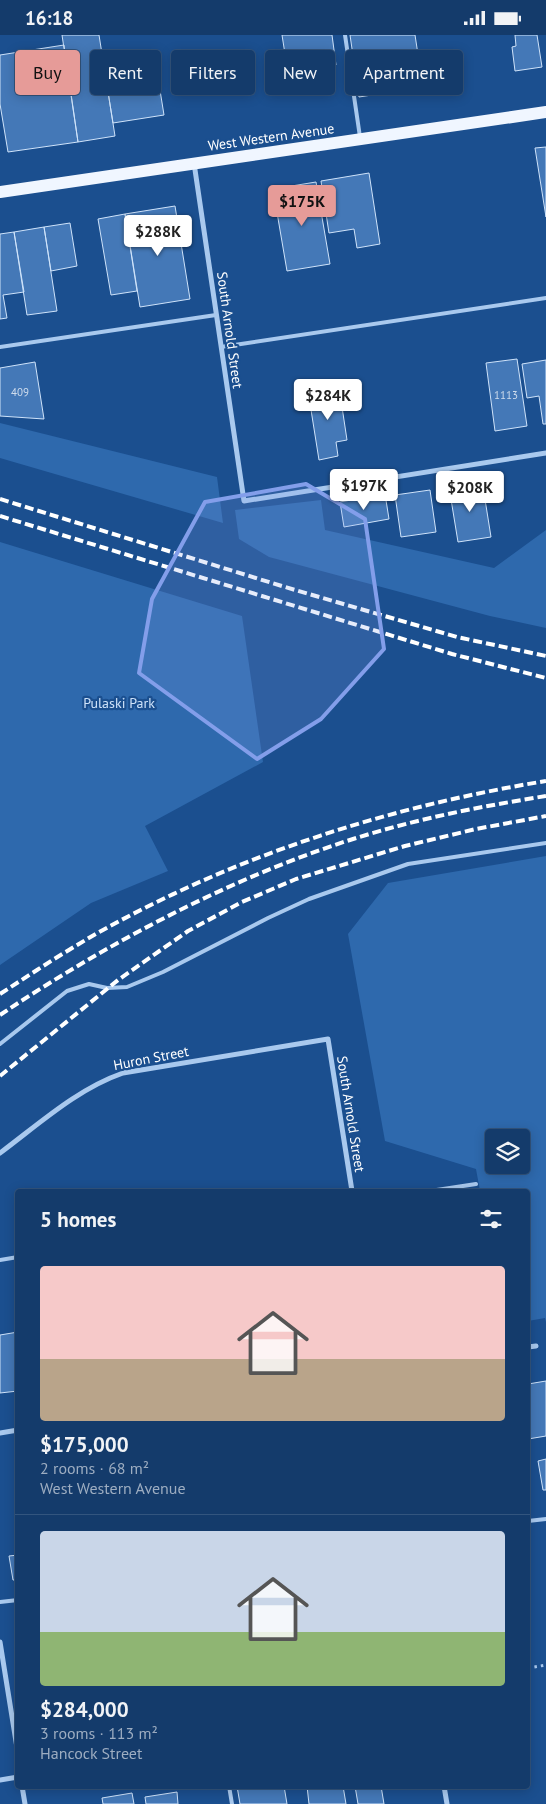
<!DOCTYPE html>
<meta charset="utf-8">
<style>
body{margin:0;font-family:"PT Sans",sans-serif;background:#214673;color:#f1f3f6;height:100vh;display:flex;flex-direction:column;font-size:19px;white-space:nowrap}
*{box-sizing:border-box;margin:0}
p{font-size:16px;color:#9dadc1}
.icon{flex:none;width:28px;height:28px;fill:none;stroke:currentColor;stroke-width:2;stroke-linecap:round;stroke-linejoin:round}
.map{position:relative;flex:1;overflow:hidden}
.side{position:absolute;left:15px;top:1154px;width:515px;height:600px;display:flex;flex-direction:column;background:#143b6b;border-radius:5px;box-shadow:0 2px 12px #0003,0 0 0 1px #33557e}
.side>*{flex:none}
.hud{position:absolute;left:15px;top:15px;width:516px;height:45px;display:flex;gap:10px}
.tools{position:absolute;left:485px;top:1094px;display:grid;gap:10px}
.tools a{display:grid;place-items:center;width:45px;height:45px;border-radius:5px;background:#143b6b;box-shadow:0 2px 12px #0003,0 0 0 1px #33557e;font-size:25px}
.price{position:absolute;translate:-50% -42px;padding:0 11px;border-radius:5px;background:#fff;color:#222;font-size:16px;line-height:32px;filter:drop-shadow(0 1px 2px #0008)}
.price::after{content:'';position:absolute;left:50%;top:30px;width:15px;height:11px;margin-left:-8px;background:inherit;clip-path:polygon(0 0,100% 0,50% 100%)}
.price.on{background:#e69b98;color:#111}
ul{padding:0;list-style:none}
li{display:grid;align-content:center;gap:10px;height:265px;padding:0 25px}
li+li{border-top:1px solid #33557e}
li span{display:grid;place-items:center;height:155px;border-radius:5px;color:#555}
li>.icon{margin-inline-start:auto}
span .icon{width:90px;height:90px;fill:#fffc;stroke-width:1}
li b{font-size:21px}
h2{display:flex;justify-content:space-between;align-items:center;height:60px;padding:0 25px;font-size:21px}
.tag{padding:0 18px;border-radius:5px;background:#143b6b;box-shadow:0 2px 12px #0003,0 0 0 1px #33557e;font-size:18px;line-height:45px}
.tag.on{background:#e69b98;color:#111}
.status{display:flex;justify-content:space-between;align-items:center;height:35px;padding:0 25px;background:#143b6b;direction:ltr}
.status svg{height:14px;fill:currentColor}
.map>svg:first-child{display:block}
.green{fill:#2e69ad;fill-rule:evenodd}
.building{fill:#4478b7;stroke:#cfe3fa}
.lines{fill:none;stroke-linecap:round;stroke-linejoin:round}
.path{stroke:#a9c9ee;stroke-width:3;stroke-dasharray:2.5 4;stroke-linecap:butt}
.lane{stroke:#a9c9ee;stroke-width:4}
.street{stroke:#a9c9ee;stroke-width:5}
.primary{stroke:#f0f6ff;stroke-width:12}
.rail{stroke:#fff;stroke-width:4;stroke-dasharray:9 4;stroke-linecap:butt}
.marked{fill:#839eea;fill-opacity:0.2;stroke:#839eea;stroke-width:4;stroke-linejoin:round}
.labels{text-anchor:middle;stroke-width:4.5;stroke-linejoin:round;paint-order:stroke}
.number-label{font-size:11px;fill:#d0dded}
.street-label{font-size:14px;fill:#fff;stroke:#1b4f8f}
.park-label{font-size:14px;fill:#cfe3fa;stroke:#1b4f8f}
</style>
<div class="status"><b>16:18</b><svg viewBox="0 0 49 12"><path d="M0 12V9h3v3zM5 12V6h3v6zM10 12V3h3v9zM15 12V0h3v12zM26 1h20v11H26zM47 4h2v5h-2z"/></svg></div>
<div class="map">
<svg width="546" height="1769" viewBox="0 0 546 1769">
<rect width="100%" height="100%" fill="#1b4f8f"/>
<!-- green -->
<path class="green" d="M0,388L217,442L223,488L0,423Z
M321,465L325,495L494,533L546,495V593L490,581L269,522L239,504L235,475Z
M0,507L242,581L263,727L145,791L168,836L91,868L0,930Z
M546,821V1287L545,1283L528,1286V1156H480L476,1134L385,1106L348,899L388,848ZM521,1102V1130H494V1102Z"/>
<!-- building -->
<path class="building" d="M62,0H99L115,101L78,107Z
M282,0H332L336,30L288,38Z
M350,0H415L423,52L359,62Z
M515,0H537L542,32L515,36L512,12L516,11Z
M64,10L78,107L8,117L0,69V20Z
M154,18L164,80L113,88L103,26Z
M546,112V182L535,113Z
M369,138L380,209L357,213L354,194L329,198L321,146Z
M316,147L330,229L287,236L273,154Z
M175,171L190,264L140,272L125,179Z
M125,179L137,256L111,260L98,184Z
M70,188L77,231L51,236L44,192Z
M44,192L57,276L27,280L14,197Z
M14,197L24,257L3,260L7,283L0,284V199Z
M517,324L527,391L495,396L486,328Z
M546,325V389H543L539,361L527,363L522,329Z
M35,327L44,384L0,381V333Z
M339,352L347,405L336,407L338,421L319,425L308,356Z
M474,448L476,459L484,458L491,502L458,507L449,452Z
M430,455L436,497L401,502L395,460Z
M385,459L389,484L344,492L340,467Z
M18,1297V1356L0,1358V1300Z
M546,1346V1401L528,1404V1349Z
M546,1424V1455H543L538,1426Z
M18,1520V1545H13L9,1521Z
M237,1751H284L287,1769H240Z
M307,1751H343L346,1769H309Z
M355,1751H381L384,1769H358Z
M177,1757L178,1769H146L145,1762Z
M132,1758L134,1769H103L102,1763Z"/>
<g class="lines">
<!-- path -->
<path class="path" d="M528,1633L546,1630"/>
<!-- lane -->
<path class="lane" d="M345,0L360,102
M0,312L216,280
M221,312L546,263
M0,1009L67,956L89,949L107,953L127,952L163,937L268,883L309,864L408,829L546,808
M430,1156L476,1149
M0,1225L18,1222
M528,1486L546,1484
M0,1567L18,1565
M229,1751L232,1769"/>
<!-- street -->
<path class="street" d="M194,128L244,466L546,418
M0,1118C39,1089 77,1054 123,1038L328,1004L352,1156
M528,1312L536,1311
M0,1398L18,1395
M0,1607L18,1719
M0,1745L18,1742
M22,1751L25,1769
M444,1751L447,1769"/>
<!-- primary -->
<path class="primary" d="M0,157L546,77"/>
<!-- rail -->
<path class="rail" d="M0,464L285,552L457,602L546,621
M0,481L452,619L546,643
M0,959C34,937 67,915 103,895C240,819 392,771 546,746
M0,980C118,901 260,827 398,791C447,778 496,769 546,761
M0,1041L118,945L188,896L242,867L296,844L405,811L476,794L546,781"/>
</g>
<!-- marked area -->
<path class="marked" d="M306,449L365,484L384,614L321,684L257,724L139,638L152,564L205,467Z"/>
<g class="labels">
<!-- number labels -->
<g class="number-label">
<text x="20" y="361">409</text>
<text x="506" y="364">1113</text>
</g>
<!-- street labels -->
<g class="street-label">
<text transform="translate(271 102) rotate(-8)" y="5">West Western Avenue</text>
<text transform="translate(230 295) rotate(82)" y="5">South Arnold Street</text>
<text transform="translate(151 1023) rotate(-11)" y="5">Huron Street</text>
<text transform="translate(351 1079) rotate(81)" y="5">South Arnold Street</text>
</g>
<!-- park labels -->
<g class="park-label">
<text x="119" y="673">Pulaski Park</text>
</g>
</g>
</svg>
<div class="tools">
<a><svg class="icon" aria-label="layers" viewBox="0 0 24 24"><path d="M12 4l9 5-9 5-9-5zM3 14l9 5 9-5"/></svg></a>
</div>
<b class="price on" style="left:302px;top:192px">$175K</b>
<b class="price" style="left:158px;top:222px">$288K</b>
<b class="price" style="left:328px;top:386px">$284K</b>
<b class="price" style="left:364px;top:476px">$197K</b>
<b class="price" style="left:470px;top:478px">$208K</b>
<div class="hud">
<a class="tag on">Buy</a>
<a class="tag">Rent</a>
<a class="tag">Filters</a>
<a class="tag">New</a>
<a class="tag">Apartment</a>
</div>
<section class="side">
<h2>5 homes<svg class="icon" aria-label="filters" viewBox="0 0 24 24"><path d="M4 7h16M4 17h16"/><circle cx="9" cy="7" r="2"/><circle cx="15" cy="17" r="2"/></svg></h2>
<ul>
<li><span style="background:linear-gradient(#f6c9c9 60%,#b9a48a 0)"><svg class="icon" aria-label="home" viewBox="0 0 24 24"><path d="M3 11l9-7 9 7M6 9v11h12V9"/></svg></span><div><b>$175,000</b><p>2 rooms · 68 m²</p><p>West Western Avenue</p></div></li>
<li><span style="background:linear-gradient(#c9d6e8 65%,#8fb573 0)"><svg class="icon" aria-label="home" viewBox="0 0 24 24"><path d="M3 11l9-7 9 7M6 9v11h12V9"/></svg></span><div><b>$284,000</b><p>3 rooms · 113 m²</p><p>Hancock Street</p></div></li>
</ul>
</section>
</div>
